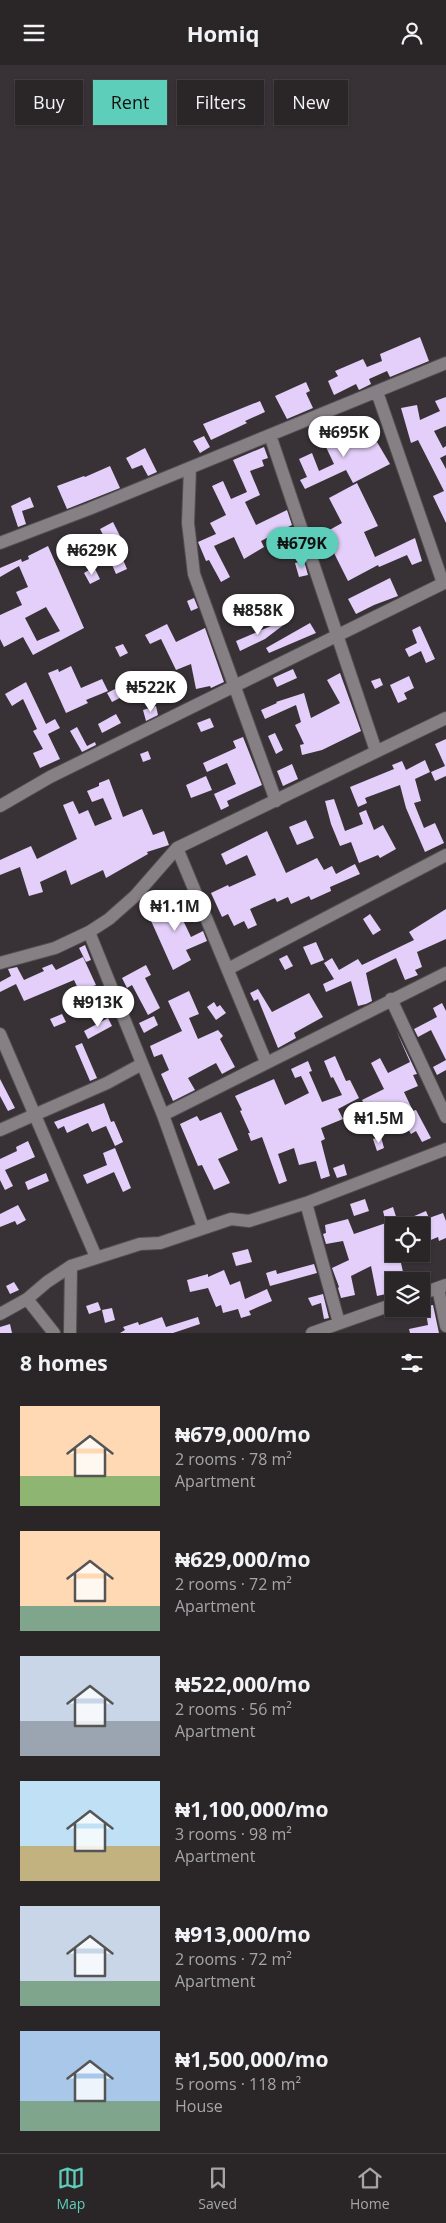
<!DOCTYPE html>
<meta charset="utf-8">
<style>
body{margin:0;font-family:"Open Sans",sans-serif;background:#322e30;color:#f1f3f6;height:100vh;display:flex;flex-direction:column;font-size:19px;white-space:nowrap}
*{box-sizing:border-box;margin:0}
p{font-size:16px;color:#a5a5a8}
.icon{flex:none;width:28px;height:28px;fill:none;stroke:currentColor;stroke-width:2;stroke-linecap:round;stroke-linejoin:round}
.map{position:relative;height:1268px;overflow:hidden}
.side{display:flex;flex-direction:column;background:#2a2628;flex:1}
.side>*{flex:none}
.banner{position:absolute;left:15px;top:15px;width:416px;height:45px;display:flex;gap:10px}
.buttons{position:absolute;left:385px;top:1152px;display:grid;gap:10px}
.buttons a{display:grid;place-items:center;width:45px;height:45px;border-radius:0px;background:#2a2628;box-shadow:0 1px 4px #0004,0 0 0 1px #464345;font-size:25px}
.price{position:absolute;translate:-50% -42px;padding:0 11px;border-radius:18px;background:#fff;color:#222;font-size:16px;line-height:32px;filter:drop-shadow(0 1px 2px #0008)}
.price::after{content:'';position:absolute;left:50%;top:30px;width:15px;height:11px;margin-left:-8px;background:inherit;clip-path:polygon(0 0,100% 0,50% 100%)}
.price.selected{background:#5dceb9;color:#111}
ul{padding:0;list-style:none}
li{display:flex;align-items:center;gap:15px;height:125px;padding:0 20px}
li span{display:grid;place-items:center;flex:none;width:140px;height:100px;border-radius:0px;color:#555}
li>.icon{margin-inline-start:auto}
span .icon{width:60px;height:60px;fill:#fffc;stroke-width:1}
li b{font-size:21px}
h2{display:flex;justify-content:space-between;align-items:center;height:60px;padding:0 20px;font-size:21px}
.tag{padding:0 18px;border-radius:0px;background:#2a2628;box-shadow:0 1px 4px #0004,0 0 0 1px #464345;font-size:18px;line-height:45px}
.tag.selected{background:#5dceb9;color:#111}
header{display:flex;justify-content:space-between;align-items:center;height:65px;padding:0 20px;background:#2a2628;font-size:22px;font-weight:700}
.tab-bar{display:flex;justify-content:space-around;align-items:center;height:70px;border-top:1px solid #464345;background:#2a2628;font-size:14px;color:#a5a5a8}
.tab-bar a{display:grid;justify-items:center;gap:2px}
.tab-bar .selected{color:#5dceb9}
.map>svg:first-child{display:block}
.building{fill:#e3cff9;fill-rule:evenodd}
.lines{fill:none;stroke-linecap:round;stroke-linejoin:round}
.minor-casing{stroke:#534f51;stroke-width:14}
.minor{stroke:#868084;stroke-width:12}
</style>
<header><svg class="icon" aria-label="menu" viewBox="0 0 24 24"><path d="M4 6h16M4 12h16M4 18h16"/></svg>Homiq<svg class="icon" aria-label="person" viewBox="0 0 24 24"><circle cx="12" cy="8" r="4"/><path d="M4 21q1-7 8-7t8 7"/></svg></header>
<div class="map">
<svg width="446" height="1268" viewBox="0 0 446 1268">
<rect width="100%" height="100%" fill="#383236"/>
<!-- building -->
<path class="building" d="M420,272L429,296L390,312L387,306L369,314L371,319L359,325L356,319L334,330L328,316L338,311L335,306L363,294L367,302L382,296L380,289Z
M306,317L310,326L306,328L313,343L287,354L275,331Z
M446,332V361L434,366L443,383L446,381V390L440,393L446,404V458L433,431L444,426L418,375L411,378L401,343L417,340L420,355L440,346L435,336Z
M260,336L265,347L245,356L247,358L211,375L203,359Z
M328,359L335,376L359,364L368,382L377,377L390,399L353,418L346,405L305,424L300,415L307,412L299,394L312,388L319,406L334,399L317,363Z
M204,371L210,382L200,388L193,376Z
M264,382L268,393L262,395L264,401L250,406L260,430L245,437L256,460L287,445L292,460L261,476L264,482L244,494L234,472L214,481L230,512L221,517L209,495L206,496L198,477L216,469L210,458L226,450L212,421L223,416L231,434L247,427L233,395Z
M145,383L157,407L148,411L142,400L132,404L126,393Z
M110,401L120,423L67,444L57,421L84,411L85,412Z
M357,418L378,461L364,467L375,492L415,473L422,496L412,500L407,490L379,502L378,500L348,516L324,468L342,458L329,433Z
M30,432L34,442L22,446L26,459L18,462L11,441Z
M113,457L128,487L121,490L127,504L116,509L110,495L106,497L101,487L110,483L100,464Z
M48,481L84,563L33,590L23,572L4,582L0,574V550L22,540L16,527L28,522L19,501L0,512V503L21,494L22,497L29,494L28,491ZM46,542L60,566L37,576L25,553Z
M304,496L308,510L299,512L295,498Z
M94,502L100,514L90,519L84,508Z
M390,513L398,531L374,540L356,549L348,534Z
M194,533L198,543L191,546L187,536Z
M285,555L286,558L265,574L240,586L236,576Z
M310,558L316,568L269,588L266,583Z
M167,559L176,577L205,563L224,617L211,623L210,621L196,624L191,599L176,605L161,574L150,579L145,570Z
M420,561L435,594L426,598L421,586L409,592L405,584L417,578L412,565Z
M123,579L128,588L120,592L115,582Z
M71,601L81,623L102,614L108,626L86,635L88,638L66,648L48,608L58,604L59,607Z
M293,604L297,613L277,622L273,613Z
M149,607L154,619L136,627L135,625L112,637L107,628Z
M340,608L361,666L322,685L302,690L300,680L304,679L295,660L301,657L296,640L265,654L261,645L277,638L276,637L304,628L311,653L340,638L327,615Z
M409,611L414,623L404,628L407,634L398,638L390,620Z
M380,613L383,620L375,624L371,616Z
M26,617L46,659L55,654L60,663L48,669L60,694L40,703L33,688L43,684L33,666L37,664L23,634L12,641L5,629Z
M156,641L158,650L146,656L143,645Z
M116,649L121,658L102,668L98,659Z
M210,653L214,662L201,667L197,658Z
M77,662L87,681L95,677L96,680L82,687L70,666Z
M275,668L283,685L276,689L268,671Z
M243,672L262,720L227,736L229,741L221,745L214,729L236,719L227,698L207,707L203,698L236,683L233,676Z
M446,674V711L435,716L431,707L445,701L435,679Z
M148,686L151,694L143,697L140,689Z
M425,695L430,707L415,714L421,736L414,738L424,763L435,758L444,778L425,787L406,743L400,720L365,733L367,738L358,742L350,722L394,704L392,700L402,696L406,705Z
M292,699L298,714L283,721L277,706Z
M206,711L212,725L191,733L186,720Z
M109,714L123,752L142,744L153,770L164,766L169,780L147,787L148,789L106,813L103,805L71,820L66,805L40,817L43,827L29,831L20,802L0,810V795L22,785L31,781L37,794L77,774L63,740L73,736L79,749L88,745L95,761L112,754L103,733L92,737L87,726L99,721V718Z
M334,734L345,766L363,759L359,748L366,745L374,765L383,760L396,784L380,793L378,790L359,798L351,777L340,781L331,759L325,736Z
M306,755L314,773L297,780L289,762Z
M267,766L286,808L317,793L324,805L332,801L336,809L355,799L360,809L330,822L331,826L311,835L309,831L291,839L288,832L277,837L275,833L250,844L257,860L248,864L244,856L234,861L228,849L222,852L211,828L228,820L229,822L256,810L247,790L226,800L221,789Z
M188,831L192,841L182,845L184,850L181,851L191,872L203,866L207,876L186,885L191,895L173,905L148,849Z
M446,844V874L417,887L422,902L415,905L418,910L405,915L396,893L366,908L372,936L366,939L358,941L351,916L326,927L323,919L334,914L324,898L332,893L339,905L358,894L362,900L414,875L409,867Z
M370,849L381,865L373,870L363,854Z
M316,877L324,895L311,900L303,882Z
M85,880L91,895L86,897L79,883Z
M287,890L293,901L285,905L279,894Z
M83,892L96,920L86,924L96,941L82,949L78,942L85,938L74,915L24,936L16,919L0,927V917L11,911L8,904L17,902L24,915L44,906L42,903L52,899L56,905Z
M146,900L151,910L145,913L160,943L148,950L132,920L127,923L122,913Z
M258,924L272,947L309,928L323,952L294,968L296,973L278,983L258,934L254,936L250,928Z
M189,926L199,949L189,953L198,974L218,965L223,971L220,974L235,1002L222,1009L216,998L188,1013L195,1025L173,1036L161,1009L169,1005L162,989L154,992L150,981L182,966L168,936Z
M214,937L217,942L220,940L226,948L216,955L207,942Z
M442,938L446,946V1005L437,1010L433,1002L446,995L431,965L418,972L414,964L437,952L433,943Z
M62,949L66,957L54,962L50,954Z
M154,951L158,960L144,968L139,958Z
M108,953L112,961L88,974L84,966Z
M396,965L417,1009L413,1010L418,1021L404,1027L413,1046L416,1045L431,1073L422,1077L416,1066L411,1069L408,1064L404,1066L391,1039L369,1049L362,1035L384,1024L371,998L380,993L388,1008L410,997Z
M82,978L97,1013L90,1016L75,981Z
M335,991L346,1016L350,1015L359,1033L338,1044L343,1054L321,1063L325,1074L321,1076L330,1111L321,1114L316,1096L299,1100L294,1083L278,1089L287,1116L279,1119L262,1072L251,1076L248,1068H250L240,1046L242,1045L235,1031L274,1014L285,1040L309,1028L301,1011L295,1013L291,1004L308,996L312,1006L309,1007L322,1037L342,1030L333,1012L331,1013L324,996Z
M0,1014L15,1043L8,1046L0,1031Z
M104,1038L111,1057L114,1056L123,1077L115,1081L106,1061L92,1067L88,1058L67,1068L64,1061L58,1064L54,1057Z
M221,1047L238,1085L218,1094L230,1118L214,1125L202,1100L198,1101L180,1059L197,1051L200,1056Z
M381,1072L384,1083L377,1086L373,1074Z
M28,1076L35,1092L5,1105L13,1121L5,1125L0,1115V1094L17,1086L16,1082Z
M115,1083L131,1123L123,1127L114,1107L87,1119L83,1110L107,1100L103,1088Z
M344,1099L347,1110L337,1113L333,1103Z
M46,1108L49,1116L28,1125L25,1117Z
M365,1134L369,1146L354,1151L350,1139Z
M18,1140L26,1155L17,1160L15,1156L0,1162V1149Z
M393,1142L399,1161H394V1189H399L405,1216H394V1225L385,1226L386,1229L377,1231L371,1201L351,1211L355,1230L341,1233L338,1223L339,1222L332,1203L349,1195L343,1176L326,1179L323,1169L326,1168L325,1160L348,1154L354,1169L386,1158L383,1146Z
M426,1146L429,1153L443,1148L446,1156V1173L439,1176L438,1172L421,1179V1161H416L412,1152Z
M248,1184L252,1197L236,1201L232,1188Z
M314,1199L317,1208L270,1221L266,1208L276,1205L277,1209Z
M224,1205L230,1220L240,1216L245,1234L267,1224L272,1236L249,1246L251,1250L241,1253L238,1244L223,1248L221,1240L216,1242L208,1223L190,1227L187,1215L208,1209V1212Z
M14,1217L19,1225L10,1229L6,1221Z
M323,1229L329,1253L324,1254L321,1238L312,1241L308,1233Z
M98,1237L101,1245L89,1249L86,1241Z
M433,1240L439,1268H410L409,1264L428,1260L425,1241Z
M112,1243L115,1255L105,1258L102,1245Z
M162,1252L166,1262L198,1252L200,1259L173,1268H120L125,1265L123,1262L138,1257L139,1260Z
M10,1259L12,1268H0V1262Z"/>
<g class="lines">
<defs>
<path id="minor" d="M377,327L443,518
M270,370L376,686
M190,403L188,458L194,509L276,736
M0,478L89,444L446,298
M0,741L50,712L446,517
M177,783L266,997
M89,867L163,1050L203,1162
M0,898L55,883L89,867L109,854L135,831L177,783L446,653
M228,904L446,790
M391,934L446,1052
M0,969L96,1192
M163,1050L446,908
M0,1065L107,1018L142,999
M306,1138L339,1258
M438,1223L446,1261
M421,1229L446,1220
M27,1234L54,1268
M0,1249L27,1234L47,1217L71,1201L140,1179L160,1178L231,1154L249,1156L306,1138L446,1084
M70,1268L71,1201
M312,1268L394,1239"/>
</defs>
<!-- minor casing -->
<use href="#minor" class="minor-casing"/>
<!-- minor -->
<use href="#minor" class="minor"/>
</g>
</svg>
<div class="buttons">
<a><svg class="icon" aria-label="locate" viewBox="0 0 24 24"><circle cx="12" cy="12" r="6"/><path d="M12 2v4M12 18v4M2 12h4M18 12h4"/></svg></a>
<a><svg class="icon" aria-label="layers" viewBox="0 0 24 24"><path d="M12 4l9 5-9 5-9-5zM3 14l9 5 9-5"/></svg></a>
</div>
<b class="price" style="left:344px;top:393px">₦695K</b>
<b class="price selected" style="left:302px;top:504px">₦679K</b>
<b class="price" style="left:92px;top:511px">₦629K</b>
<b class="price" style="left:258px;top:571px">₦858K</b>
<b class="price" style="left:151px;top:648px">₦522K</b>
<b class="price" style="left:175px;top:867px">₦1.1M</b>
<b class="price" style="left:98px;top:963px">₦913K</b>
<b class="price" style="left:379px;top:1079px">₦1.5M</b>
<div class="banner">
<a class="tag">Buy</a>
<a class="tag selected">Rent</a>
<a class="tag">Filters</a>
<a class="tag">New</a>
</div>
</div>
<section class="side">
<h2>8 homes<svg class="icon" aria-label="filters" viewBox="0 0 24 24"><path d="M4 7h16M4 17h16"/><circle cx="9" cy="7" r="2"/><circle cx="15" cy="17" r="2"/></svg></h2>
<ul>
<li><span style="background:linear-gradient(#ffd9b3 70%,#8fb573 0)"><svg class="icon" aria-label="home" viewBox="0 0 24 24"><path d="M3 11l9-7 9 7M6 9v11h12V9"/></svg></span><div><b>₦679,000/mo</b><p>2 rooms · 78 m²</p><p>Apartment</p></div></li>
<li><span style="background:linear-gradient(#ffd9b3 75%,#7fa58c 0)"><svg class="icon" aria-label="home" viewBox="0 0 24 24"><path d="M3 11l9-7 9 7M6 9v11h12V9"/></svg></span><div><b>₦629,000/mo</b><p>2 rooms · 72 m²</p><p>Apartment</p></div></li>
<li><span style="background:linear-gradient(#c9d6e8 65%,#9aa5b1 0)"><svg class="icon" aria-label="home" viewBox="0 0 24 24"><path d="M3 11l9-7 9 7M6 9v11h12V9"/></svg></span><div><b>₦522,000/mo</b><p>2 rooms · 56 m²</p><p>Apartment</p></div></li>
<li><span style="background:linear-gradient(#bfe0f5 65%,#c2b280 0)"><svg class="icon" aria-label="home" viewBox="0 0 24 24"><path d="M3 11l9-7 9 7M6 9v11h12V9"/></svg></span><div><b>₦1,100,000/mo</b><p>3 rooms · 98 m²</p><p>Apartment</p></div></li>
<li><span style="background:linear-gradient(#c9d6e8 75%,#7fa58c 0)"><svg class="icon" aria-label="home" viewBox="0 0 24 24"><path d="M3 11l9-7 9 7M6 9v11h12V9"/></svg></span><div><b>₦913,000/mo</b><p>2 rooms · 72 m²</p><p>Apartment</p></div></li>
<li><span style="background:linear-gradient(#a9c7e8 70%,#7fa58c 0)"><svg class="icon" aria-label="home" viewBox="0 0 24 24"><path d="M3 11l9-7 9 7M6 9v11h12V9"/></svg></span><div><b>₦1,500,000/mo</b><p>5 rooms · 118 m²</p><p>House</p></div></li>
</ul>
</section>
<nav class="tab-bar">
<a class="selected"><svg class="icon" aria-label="map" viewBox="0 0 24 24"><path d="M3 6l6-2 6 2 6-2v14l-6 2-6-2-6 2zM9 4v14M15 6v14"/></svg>Map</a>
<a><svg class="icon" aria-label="saved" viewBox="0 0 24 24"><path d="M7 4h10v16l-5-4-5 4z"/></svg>Saved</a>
<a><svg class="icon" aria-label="home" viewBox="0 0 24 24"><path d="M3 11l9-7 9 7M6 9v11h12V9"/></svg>Home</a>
</nav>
